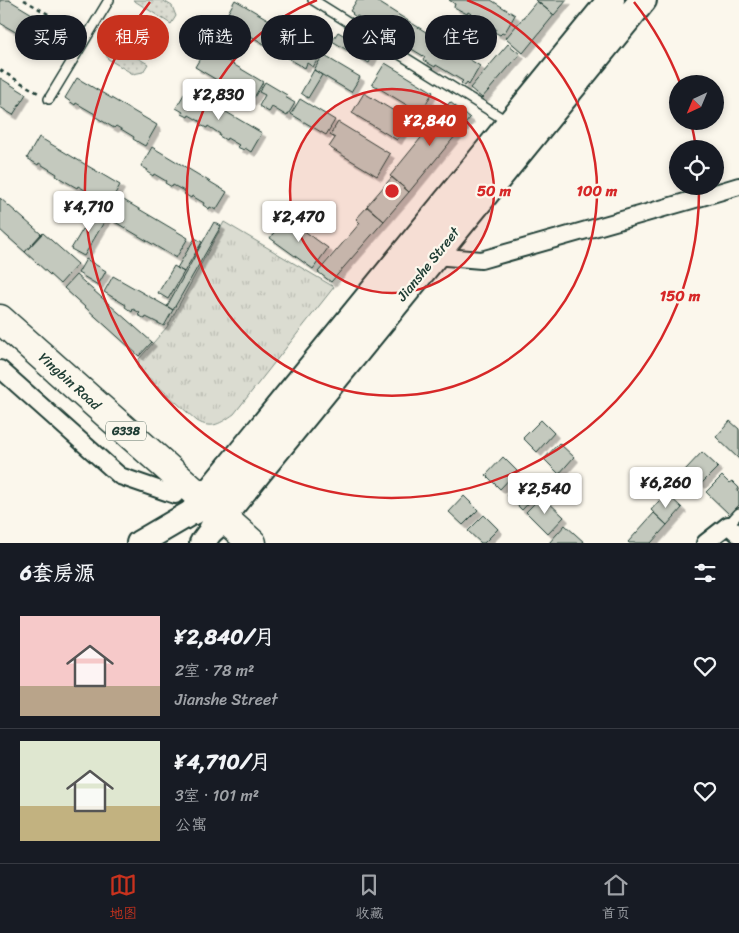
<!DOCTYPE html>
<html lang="zh">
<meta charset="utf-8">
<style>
body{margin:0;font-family:Sriracha,"LXGW WenKai TC",sans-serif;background:#242831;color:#f1f3f6;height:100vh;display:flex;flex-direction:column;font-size:19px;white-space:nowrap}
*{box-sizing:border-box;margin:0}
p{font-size:16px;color:#9ea1a6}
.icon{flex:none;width:28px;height:28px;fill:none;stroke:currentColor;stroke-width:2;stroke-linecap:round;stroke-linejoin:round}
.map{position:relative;height:543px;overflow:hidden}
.drawer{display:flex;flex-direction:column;background:#171b24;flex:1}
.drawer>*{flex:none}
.top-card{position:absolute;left:15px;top:15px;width:710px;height:45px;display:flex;gap:10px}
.needle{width:32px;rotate:224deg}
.buttons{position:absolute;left:669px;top:75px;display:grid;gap:10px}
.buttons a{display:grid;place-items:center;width:55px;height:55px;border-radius:50%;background:#171b24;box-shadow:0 2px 8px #0003;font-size:25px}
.price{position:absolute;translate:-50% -42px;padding:0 11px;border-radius:5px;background:#fff;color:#222;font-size:16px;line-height:32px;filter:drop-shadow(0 1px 2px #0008)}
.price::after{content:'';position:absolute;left:50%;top:30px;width:15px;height:11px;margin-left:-8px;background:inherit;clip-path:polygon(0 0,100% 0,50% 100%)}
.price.active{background:#c8321e;color:#fff}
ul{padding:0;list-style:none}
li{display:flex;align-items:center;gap:15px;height:125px;padding:0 20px}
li+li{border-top:1px solid #363941}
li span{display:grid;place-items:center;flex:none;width:140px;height:100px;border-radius:0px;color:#555}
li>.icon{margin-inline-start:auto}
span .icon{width:60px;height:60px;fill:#fffc;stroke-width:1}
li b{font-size:21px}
h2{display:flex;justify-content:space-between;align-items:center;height:60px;padding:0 20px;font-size:21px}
.pill{padding:0 18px;border-radius:22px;background:#171b24;box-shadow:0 2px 8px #0003;font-size:18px;line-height:45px}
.pill.active{background:#c8321e;color:#fff}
.tabs{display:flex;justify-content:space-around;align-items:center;height:70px;border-top:1px solid #363941;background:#171b24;font-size:14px;color:#9ea1a6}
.tabs a{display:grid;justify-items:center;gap:2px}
.tabs .active{color:#c8321e}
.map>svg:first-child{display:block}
.grass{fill:url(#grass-dots);stroke:#7d8c82}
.park{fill:url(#park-tufts);stroke:#7d8c82}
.building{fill:#c4c9be;stroke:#1f3d34;filter:url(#shadow)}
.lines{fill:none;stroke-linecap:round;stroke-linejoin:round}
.lane-casing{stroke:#1f3d34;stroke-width:12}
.street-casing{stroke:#1f3d34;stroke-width:20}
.secondary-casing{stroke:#1f3d34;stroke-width:28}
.primary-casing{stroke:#1f3d34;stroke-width:30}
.highway-casing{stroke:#1f3d34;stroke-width:31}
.path{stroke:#1f3d34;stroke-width:2.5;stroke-dasharray:4 4;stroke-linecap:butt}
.lane{stroke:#fbf7ec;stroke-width:9}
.street{stroke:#fbf7ec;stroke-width:16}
.secondary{stroke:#fbf7ec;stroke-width:24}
.primary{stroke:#fbf7ec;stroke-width:26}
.highway{stroke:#fbf7ec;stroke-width:28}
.ring{fill:none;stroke:#d62828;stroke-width:2.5}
.labels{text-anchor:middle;stroke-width:4.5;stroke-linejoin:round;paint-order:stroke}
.shield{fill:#fbf7ec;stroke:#61756b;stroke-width:1}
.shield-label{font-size:12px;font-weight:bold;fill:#1f3d34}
.street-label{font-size:14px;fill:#1f3d34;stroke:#fbf7ec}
.centre{fill:#d62828;stroke:#fbf7ec;stroke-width:2.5}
.ring-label{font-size:15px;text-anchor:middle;font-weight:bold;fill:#d62828;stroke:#fbf7ec;stroke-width:4.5;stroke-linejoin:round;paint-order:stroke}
</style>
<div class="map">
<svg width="739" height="543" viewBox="0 0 739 543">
<defs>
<pattern id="grass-dots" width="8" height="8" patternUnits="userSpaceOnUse" patternTransform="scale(1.25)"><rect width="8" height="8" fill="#dbdcd1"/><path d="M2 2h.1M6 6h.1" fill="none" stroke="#bcbeb4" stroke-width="1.8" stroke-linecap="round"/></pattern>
<pattern id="park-tufts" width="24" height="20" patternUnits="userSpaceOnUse" patternTransform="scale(1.25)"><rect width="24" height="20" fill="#dbdcd1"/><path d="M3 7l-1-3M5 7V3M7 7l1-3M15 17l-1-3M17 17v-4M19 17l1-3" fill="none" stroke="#bcbeb4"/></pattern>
<filter id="shadow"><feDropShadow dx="4.5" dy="4.5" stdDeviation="0" flood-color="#0004"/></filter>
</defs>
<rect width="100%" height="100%" fill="#fbf7ec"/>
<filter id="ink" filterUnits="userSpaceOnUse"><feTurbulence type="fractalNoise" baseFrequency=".02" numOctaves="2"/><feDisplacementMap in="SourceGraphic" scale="10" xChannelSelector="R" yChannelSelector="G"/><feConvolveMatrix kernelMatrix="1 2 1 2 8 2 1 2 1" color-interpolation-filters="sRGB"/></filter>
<g filter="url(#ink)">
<!-- grass -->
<path class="grass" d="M133,0H162L172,6L176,16L171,24Z
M109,41L148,64L143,72L133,74L108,59L104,50Z"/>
<!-- park -->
<path class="park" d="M224,222L334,287L234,414C221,423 212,430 197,421L138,368L139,359L167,327Z"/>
<!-- building -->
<path class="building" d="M0,0H9L67,35L55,55L0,23Z
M235,0L288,31L276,51L224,20Z
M357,0H375L480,66L469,85L467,83L465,86L461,83L463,81L436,65L435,67L423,60L425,57L395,39L394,41L381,34L383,31L357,16L356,17L352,14L353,13L350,11Z
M449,0H491L515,15L504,34L502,33L500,35L494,32L496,29L468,12L467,14L454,7L455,4Z
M535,0H567L554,15Z
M537,1L554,15L523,53L506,38Z
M221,23L236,32L221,57L263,82L252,101L195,67Z
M338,32L374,53L369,63L332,41Z
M296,39L321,54L313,67L307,63L305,68L286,57Z
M508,44L520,54L482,98L470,88Z
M323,55L360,77L351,92L314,70Z
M385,63L433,92L420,113L372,84Z
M314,70L322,75L308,98L301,93Z
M0,78L26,94L13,115L0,107Z
M77,78L157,125L145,146L133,139L134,137L116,126L114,128L94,116L95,114L76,103L75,105L65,98Z
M265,82L287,95L285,97L295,103L287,116L272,107L269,112L259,106L265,95L259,92Z
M187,89L262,133L251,152L245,148L244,150L237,147L239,145L227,138L226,140L219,136L220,134L208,126L207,128L200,125L201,122L189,115L188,117L182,114L183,112L176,108Z
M364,93L409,120L397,140L352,113Z
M300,99L335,120L326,135L291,114Z
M450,102L470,118L409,192L390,176Z
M338,122L390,154L377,176L329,147L335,138L330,135Z
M39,137L120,185L108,206L96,199L97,197L78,186L77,188L56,176L57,174L39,163L38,165L27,158Z
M152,147L227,192L216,210L210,207L209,209L203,205L204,203L192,196L191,198L184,194L186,192L173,185L172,187L165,183L166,181L154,174L153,176L147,172L148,170L141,166Z
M392,177L409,192L384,221L367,206Z
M0,198L41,234L25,252L0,230Z
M122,199L188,238L176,258L110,219Z
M367,207L384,221L331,282L318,272L360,223L356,219Z
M95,209L107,217L84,256L71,249Z
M285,217L328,248L313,269L270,238Z
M214,222L221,226L173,310L167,306Z
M43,233L78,264L60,284L25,252Z
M195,238L202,242L184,272L177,268Z
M86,259L106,271L98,285L78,273Z
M174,266L184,272L168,299L158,293Z
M76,275L152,342L139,356L64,288Z
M113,276L173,310L164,326L146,317L145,319L138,315L140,313L133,309L132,312L125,307L126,305L104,292Z
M541,420L554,433L537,452L523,438Z
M730,421L739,429V459L716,437Z
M559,443L574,457L559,474L544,459Z
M702,452L718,467L701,484L685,470Z
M503,457L517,471L500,489L486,475Z
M722,476L729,483L732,481L739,488L737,491L739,492V505L730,515L706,492Z
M524,478L539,492L522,510L507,495Z
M666,493L682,508L667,525L651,510Z
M464,496L478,510L463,525L449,512Z
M542,496L564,517L548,534L526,512Z
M654,513L667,525L651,543H629L628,542Z
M484,515L498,529L484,543H481L468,531Z
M565,525L585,543H549Z"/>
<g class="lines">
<defs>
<path id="lane" d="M313,0L508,122
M49,99L109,0
M728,525L739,513"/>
<path id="street" d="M435,256L481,260L692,200L739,186
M0,369L120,476L175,495
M705,543L728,525L739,535"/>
<path id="secondary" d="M139,543L194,511
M202,543L213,528"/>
<path id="primary" d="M194,511L611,0
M213,528L643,0"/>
<path id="highway" d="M0,319L252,543"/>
</defs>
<!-- lane casing -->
<use href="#lane" class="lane-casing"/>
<!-- street casing -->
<use href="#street" class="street-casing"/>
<!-- secondary casing -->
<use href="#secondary" class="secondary-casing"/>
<!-- primary casing -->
<use href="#primary" class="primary-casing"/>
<!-- highway casing -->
<use href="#highway" class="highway-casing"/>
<!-- path -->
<path class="path" d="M24,0L79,32
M0,70L40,94"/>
<!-- lane -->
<use href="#lane" class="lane"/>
<!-- street -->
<use href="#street" class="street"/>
<!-- secondary -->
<use href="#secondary" class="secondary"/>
<!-- primary -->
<use href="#primary" class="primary"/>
<!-- highway -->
<use href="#highway" class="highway"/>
</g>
</g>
<!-- distance rings -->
<circle cx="392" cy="191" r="102" fill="#d62828" fill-opacity=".12"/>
<g class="ring">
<circle cx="392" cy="191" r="102"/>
<path d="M467 0A205 205 0 1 1 317 0"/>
<path d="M634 2A307 307 0 0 1 680 83M691 122A307 307 0 0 1 696 148M699 188A307 307 0 1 1 150 2"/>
</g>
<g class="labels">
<!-- shield labels -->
<rect class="shield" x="106" y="421.5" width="40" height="19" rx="4"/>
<g class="shield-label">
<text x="126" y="435">G338</text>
</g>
<!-- street labels -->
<g class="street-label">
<text transform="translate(428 264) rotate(-51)" y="5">Jianshe Street</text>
<text transform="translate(70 381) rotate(42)" y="5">Yingbin Road</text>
</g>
</g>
<circle cx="392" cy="191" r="8" class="centre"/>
<g class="ring-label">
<text x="494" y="196">50 m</text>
<text x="597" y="196">100 m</text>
<text x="680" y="301">150 m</text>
</g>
</svg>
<div class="buttons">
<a><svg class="needle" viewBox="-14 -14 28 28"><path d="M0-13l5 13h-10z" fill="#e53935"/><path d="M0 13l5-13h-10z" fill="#9ea1a6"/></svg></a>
<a><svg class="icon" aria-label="locate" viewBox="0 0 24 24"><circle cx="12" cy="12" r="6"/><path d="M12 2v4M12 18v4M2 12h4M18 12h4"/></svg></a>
</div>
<b class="price" style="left:219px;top:121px">¥2,830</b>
<b class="price active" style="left:430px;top:147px">¥2,840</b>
<b class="price" style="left:89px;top:233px">¥4,710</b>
<b class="price" style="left:299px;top:243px">¥2,470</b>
<b class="price" style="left:666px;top:509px">¥6,260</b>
<b class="price" style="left:545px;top:515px">¥2,540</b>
<div class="top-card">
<a class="pill">买房</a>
<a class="pill active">租房</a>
<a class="pill">筛选</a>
<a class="pill">新上</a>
<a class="pill">公寓</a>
<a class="pill">住宅</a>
</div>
</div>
<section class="drawer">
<h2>6套房源<svg class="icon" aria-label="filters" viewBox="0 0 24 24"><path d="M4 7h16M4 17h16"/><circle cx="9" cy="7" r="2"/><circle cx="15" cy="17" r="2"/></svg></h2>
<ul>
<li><span style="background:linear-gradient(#f6c9c9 70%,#b9a48a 0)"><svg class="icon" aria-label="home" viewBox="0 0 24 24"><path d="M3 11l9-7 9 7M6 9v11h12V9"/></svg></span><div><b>¥2,840/月</b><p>2室 · 78 m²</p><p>Jianshe Street</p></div><svg class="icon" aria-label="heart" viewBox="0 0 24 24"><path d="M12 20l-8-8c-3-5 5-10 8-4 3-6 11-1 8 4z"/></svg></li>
<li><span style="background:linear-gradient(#dfe7d0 65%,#c2b280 0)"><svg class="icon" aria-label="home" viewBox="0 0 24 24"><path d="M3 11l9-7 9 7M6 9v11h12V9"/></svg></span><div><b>¥4,710/月</b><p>3室 · 101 m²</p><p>公寓</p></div><svg class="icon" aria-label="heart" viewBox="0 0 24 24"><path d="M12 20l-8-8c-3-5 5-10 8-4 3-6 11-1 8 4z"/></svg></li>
</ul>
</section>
<nav class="tabs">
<a class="active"><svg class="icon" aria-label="map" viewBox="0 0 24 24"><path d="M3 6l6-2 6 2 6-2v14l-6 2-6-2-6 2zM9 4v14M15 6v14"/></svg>地图</a>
<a><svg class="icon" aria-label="saved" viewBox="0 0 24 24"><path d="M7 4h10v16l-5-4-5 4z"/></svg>收藏</a>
<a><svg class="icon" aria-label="home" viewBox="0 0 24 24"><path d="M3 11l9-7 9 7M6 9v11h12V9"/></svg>首页</a>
</nav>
